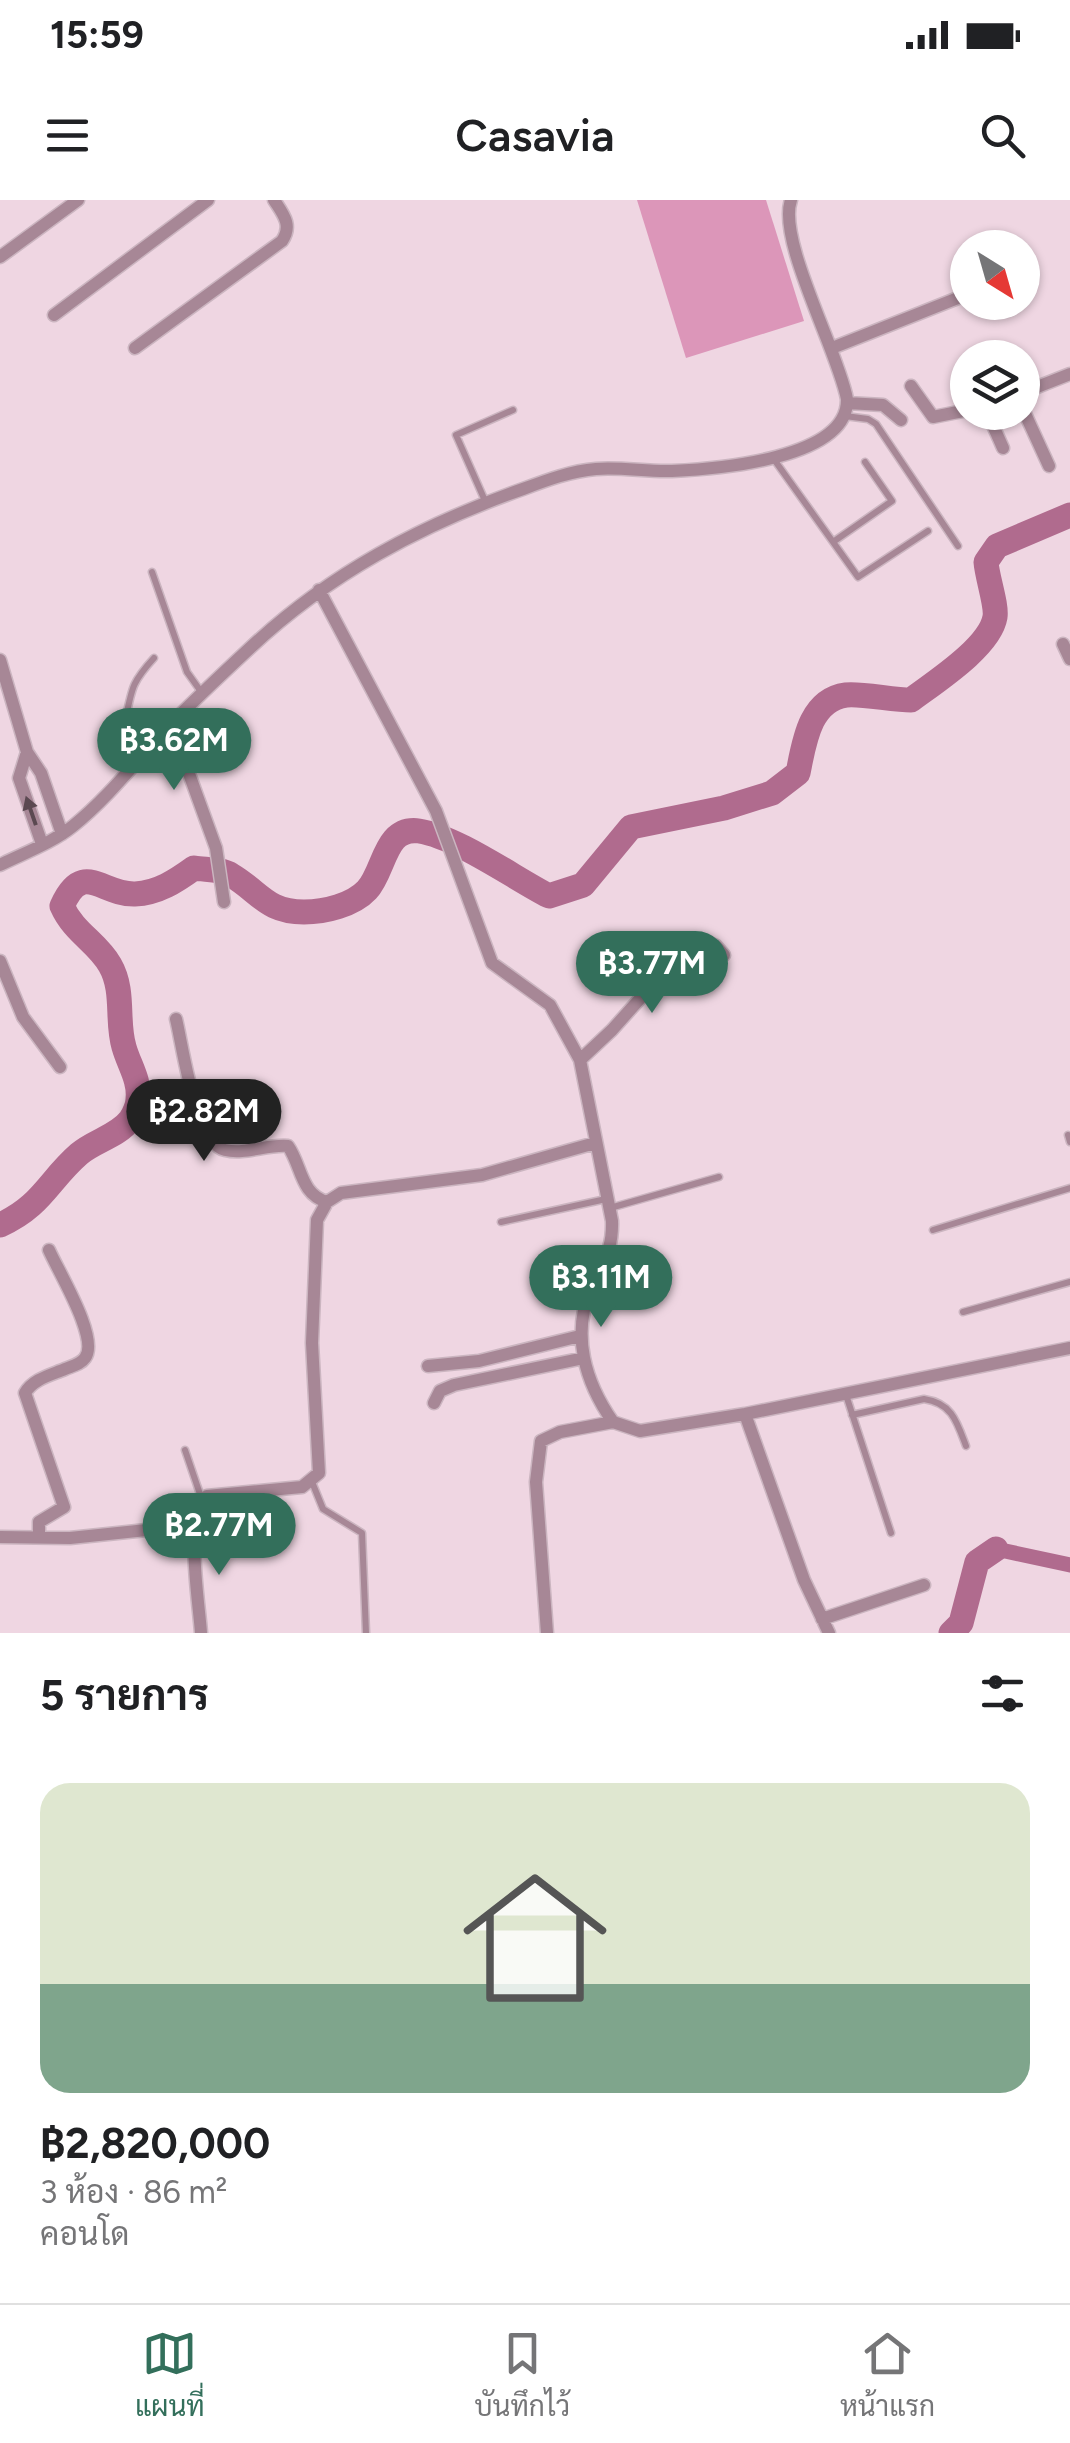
<!DOCTYPE html>
<html lang="th">
<meta charset="utf-8">
<style>
body{margin:0;font-family:Figtree,Sarabun,sans-serif;background:#f2f2f2;color:#202124;height:100vh;display:flex;flex-direction:column;font-size:38px;white-space:nowrap}
*{box-sizing:border-box;margin:0}
p{font-size:32px;color:#757577}
.icon{flex:none;width:55px;height:55px;fill:none;stroke:currentColor;stroke-width:2;stroke-linecap:round;stroke-linejoin:round}
.map{position:relative;height:1433px;overflow:hidden}
.side{display:flex;flex-direction:column;background:#fff;flex:1}
.side>*{flex:none}
.needle{width:65px;rotate:143deg}
.buttons{position:absolute;left:950px;top:30px;display:grid;gap:20px}
.buttons a{display:grid;place-items:center;width:90px;height:90px;border-radius:50%;background:#fff;box-shadow:0 2px 8px #0004;font-size:50px}
.price{position:absolute;translate:-50% -85px;padding:0 22px;border-radius:35px;background:#336f5b;color:#fff;font-size:32px;line-height:65px;filter:drop-shadow(0 2px 5px #0008)}
.price::after{content:'';position:absolute;left:50%;top:60px;width:30px;height:22px;margin-left:-15px;background:inherit;clip-path:polygon(0 0,100% 0,50% 100%)}
.price.on{background:#222;color:#fff}
ul{padding:0;list-style:none}
li{display:grid;align-content:center;gap:20px;height:530px;padding:0 40px}
li span{display:grid;place-items:center;height:310px;border-radius:30px;color:#555}
li>.icon{margin-inline-start:auto}
span .icon{width:180px;height:180px;fill:#fffc;stroke-width:1}
li b{font-size:42px}
h2{display:flex;justify-content:space-between;align-items:center;height:120px;padding:0 40px;font-size:42px}
.status{display:flex;justify-content:space-between;align-items:center;height:70px;padding:0 50px;background:#fff;direction:ltr}
.status svg{height:28px;fill:currentColor}
header{display:flex;justify-content:space-between;align-items:center;height:130px;padding:0 40px;background:#fff;font-size:45px;font-weight:600}
.menu{display:flex;justify-content:space-around;align-items:center;height:140px;border-top:2px solid #e0e0e0;background:#fff;font-size:28px;color:#757577}
.menu a{display:grid;justify-items:center;gap:5px}
.menu .on{color:#336f5b}
.map>svg:first-child{display:block}
.green{fill:#dc96b9}
.lines{fill:none;stroke-linecap:round;stroke-linejoin:round}
.canal{stroke:#b06b8e;stroke-width:15}
.river{stroke:#b06b8e;stroke-width:25}
.lane-casing{stroke:#cbb5c0;stroke-width:9}
.street-casing{stroke:#cbb5c0;stroke-width:15}
.lane{stroke:#a78796;stroke-width:6}
.street{stroke:#a78796;stroke-width:12}
.oneway{fill:#5b4951}
</style>
<div class="status"><b>15:59</b><svg viewBox="0 0 49 12"><path d="M0 12V9h3v3zM5 12V6h3v6zM10 12V3h3v9zM15 12V0h3v12zM26 1h20v11H26zM47 4h2v5h-2z"/></svg></div>
<header><svg class="icon" aria-label="menu" viewBox="0 0 24 24"><path d="M4 6h16M4 12h16M4 18h16"/></svg>Casavia<svg class="icon" aria-label="search" viewBox="0 0 24 24"><circle cx="10" cy="10" r="6"/><path d="M15 15l6 6"/></svg></header>
<div class="map">
<svg width="1070" height="1433" viewBox="0 0 1070 1433">
<rect width="100%" height="100%" fill="#efd6e2"/>
<!-- green -->
<path class="green" d="M637,0H766L804,121L686,158Z"/>
<g class="lines">
<!-- canal -->
<path class="canal" d="M996,1349L1070,1365"/>
<!-- river -->
<path class="river" d="M0,1025C42,1006 48,981 79,954C94,941 118,936 130,920C134,915 138,905 138,899C140,880 129,865 124,847C116,821 125,791 110,765C97,742 74,733 62,706C83,659 101,695 135,694C158,693 176,681 194,668C205,670 222,669 231,675C260,692 266,712 304,712C325,712 353,705 367,690C385,671 384,626 419,631C457,637 514,678 549,696L583,685L631,627L724,608L772,593L798,573C804,544 809,500 846,495C860,493 893,500 911,500C935,482 990,447 995,417C997,405 987,377 986,362L997,346L1070,315
M951,1433L961,1423L977,1362L996,1349"/>
<defs>
<path id="lane" d="M845,216L868,219L876,224L958,346
M773,258L858,377L928,331
M486,303L456,235L513,210
M833,342L892,301L865,262
M152,372L187,472L202,493
M126,573C113,546 121,543 126,517C132,487 133,481 154,458
M609,750C629,751 635,775 642,792
M1068,935L1070,942
M610,1008L719,977
M501,1022L606,999
M933,1030L1070,988
M963,1112L1070,1082
M846,1195L891,1333
M852,1215L924,1199C952,1203 957,1222 966,1246
M185,1250L202,1300
M312,1282L323,1309L362,1333L366,1433"/>
<path id="street" d="M0,57L78,0
M54,115L208,0
M135,148L282,41C293,25 283,14 274,0
M832,148L968,94
M911,186L933,217L968,210
M1022,193L1070,174
M847,203L883,205L901,220
M1022,207L1049,266
M987,212L1003,248
M319,390L436,611L492,763L550,805L580,860L612,1021C613,1052 602,1061 591,1088C571,1135 585,1182 613,1222L640,1231L745,1214L1070,1148
M1063,444L1070,459
M0,460L27,552L41,573L62,634
M171,524L216,648L224,702
M27,552L19,578L42,644
M0,665C24,653 52,643 73,626C109,597 137,560 168,527C194,500 222,474 250,448C329,374 421,325 523,289C547,280 571,271 596,269C622,267 647,272 672,271C716,269 849,259 847,199C838,151 777,40 791,0
M0,761L23,817L60,867
M176,819C183,847 195,943 225,950C245,955 267,944 288,946C302,966 300,994 327,1002
M580,860L612,830L688,745L702,740L716,746L724,755
M428,1166L479,1161L580,1136
M434,1203L440,1191L454,1185L584,1158
M745,1214L804,1380L829,1433
M0,1337L70,1338L194,1325
M39,1337V1322L64,1307L25,1193C33,1179 51,1175 65,1169C72,1166 81,1164 85,1158C100,1139 58,1071 49,1050
M822,1419L924,1385
M201,1433C199,1401 184,1319 207,1296L302,1287L319,1273L312,1143L317,1020L327,1002L341,993L482,975L595,943
M547,1433L536,1282L541,1241L560,1232L613,1222"/>
</defs>
<!-- lane casing -->
<use href="#lane" class="lane-casing"/>
<!-- street casing -->
<use href="#street" class="street-casing"/>
<!-- lane -->
<use href="#lane" class="lane"/>
<!-- street -->
<use href="#street" class="street"/>
</g>
<!-- one-way arrows -->
<defs><path id="oneway-solid" d="M-6-.8H1V-3.2L6.5 0L1 3.2V.8H-6Z" transform="scale(2.5)"/></defs>
<use class="oneway" href="#oneway-solid" transform="translate(31 611) rotate(-109)"/>
</svg>
<div class="buttons">
<a><svg class="needle" viewBox="-14 -14 28 28"><path d="M0-13l5 13h-10z" fill="#e53935"/><path d="M0 13l5-13h-10z" fill="#757577"/></svg></a>
<a><svg class="icon" aria-label="layers" viewBox="0 0 24 24"><path d="M12 4l9 5-9 5-9-5zM3 14l9 5 9-5"/></svg></a>
</div>
<b class="price" style="left:174px;top:593px">฿3.62M</b>
<b class="price" style="left:652px;top:816px">฿3.77M</b>
<b class="price on" style="left:204px;top:964px">฿2.82M</b>
<b class="price" style="left:601px;top:1130px">฿3.11M</b>
<b class="price" style="left:219px;top:1378px">฿2.77M</b>
</div>
<section class="side">
<h2>5 รายการ<svg class="icon" aria-label="filters" viewBox="0 0 24 24"><path d="M4 7h16M4 17h16"/><circle cx="9" cy="7" r="2"/><circle cx="15" cy="17" r="2"/></svg></h2>
<ul>
<li><span style="background:linear-gradient(#dfe7d0 65%,#7fa58c 0)"><svg class="icon" aria-label="home" viewBox="0 0 24 24"><path d="M3 11l9-7 9 7M6 9v11h12V9"/></svg></span><div><b>฿2,820,000</b><p>3 ห้อง · 86 m²</p><p>คอนโด</p></div></li>
</ul>
</section>
<nav class="menu">
<a class="on"><svg class="icon" aria-label="map" viewBox="0 0 24 24"><path d="M3 6l6-2 6 2 6-2v14l-6 2-6-2-6 2zM9 4v14M15 6v14"/></svg>แผนที่</a>
<a><svg class="icon" aria-label="saved" viewBox="0 0 24 24"><path d="M7 4h10v16l-5-4-5 4z"/></svg>บันทึกไว้</a>
<a><svg class="icon" aria-label="home" viewBox="0 0 24 24"><path d="M3 11l9-7 9 7M6 9v11h12V9"/></svg>หน้าแรก</a>
</nav>
